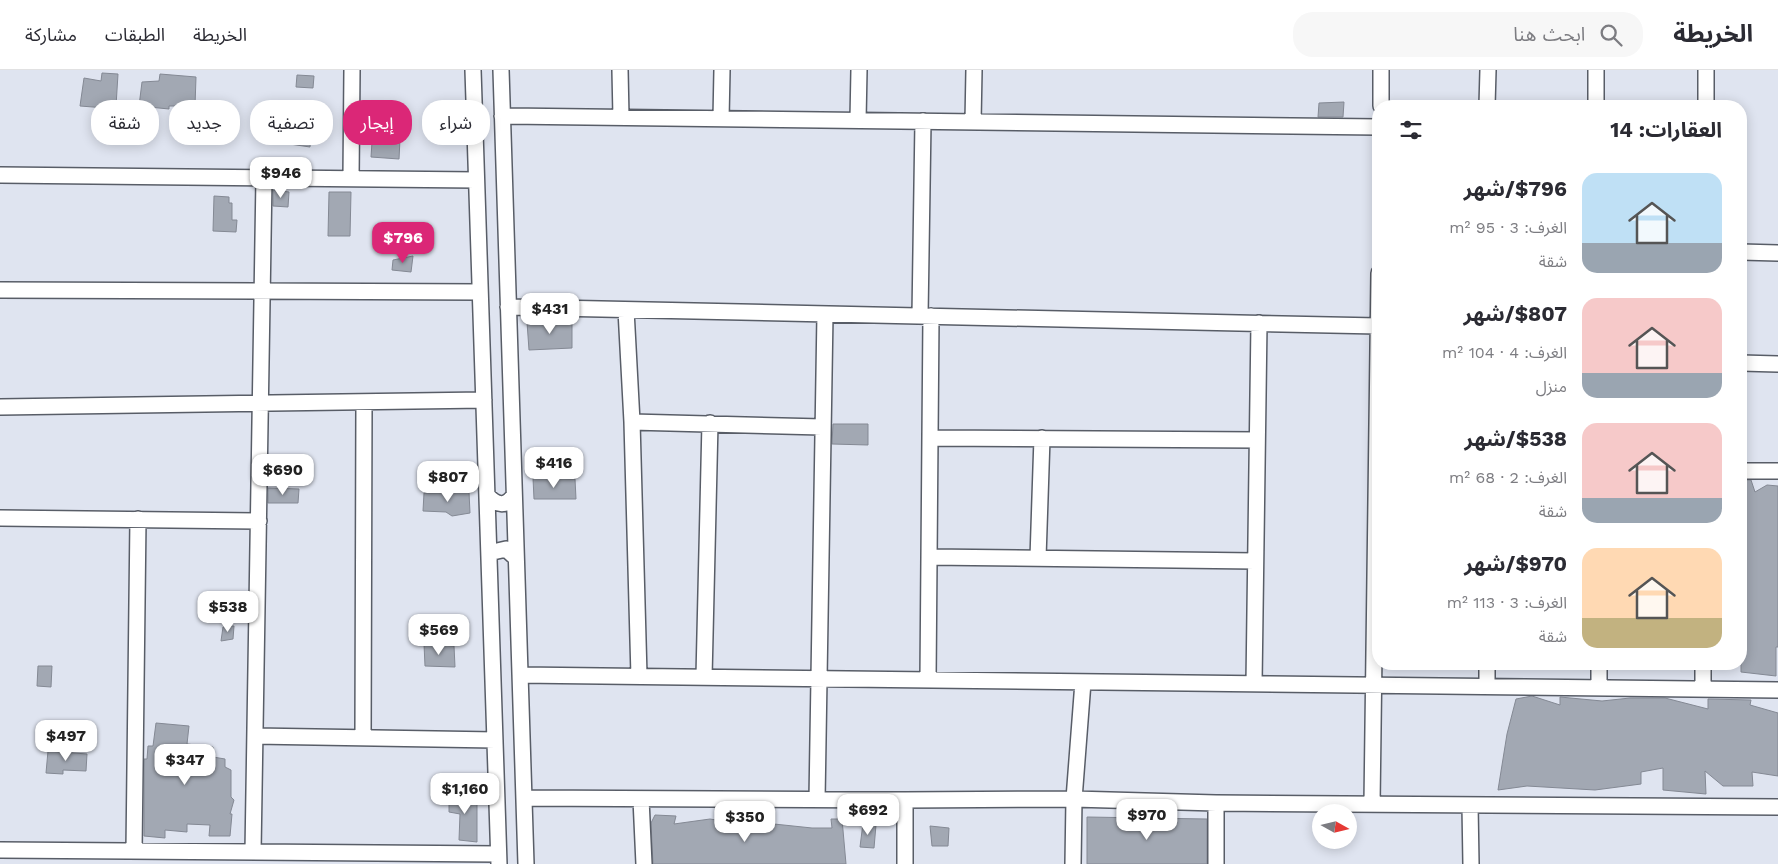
<!DOCTYPE html>
<html lang="ar">
<meta charset="utf-8">
<style>
body{margin:0;font-family:"Work Sans","Noto Sans Arabic",sans-serif;background:#f7f7f7;color:#2b2b33;direction:rtl;height:100vh;display:flex;flex-direction:column;font-size:19px;white-space:nowrap}
*{box-sizing:border-box;margin:0}
p{font-size:16px;color:#7c7c81}
.icon{flex:none;width:28px;height:28px;fill:none;stroke:currentColor;stroke-width:2;stroke-linecap:round;stroke-linejoin:round}
.map{position:relative;flex:1;overflow:hidden;direction:ltr}
.details{position:absolute;left:1372px;top:30px;width:375px;height:570px;display:flex;flex-direction:column;background:#fff;border-radius:20px;box-shadow:0 2px 12px #0003;direction:rtl}
.details>*{flex:none}
.guide{position:absolute;left:15px;top:30px;width:475px;height:45px;direction:rtl;display:flex;gap:10px}
.needle{width:32px;rotate:98deg}
.buttons{position:absolute;left:1312px;top:734px;display:grid;gap:10px}
.buttons a{display:grid;place-items:center;width:45px;height:45px;border-radius:50%;background:#fff;box-shadow:0 2px 12px #0003;font-size:25px}
.price{position:absolute;translate:-50% -42px;padding:0 11px;border-radius:10px;background:#fff;color:#222;font-size:16px;line-height:32px;filter:drop-shadow(0 1px 2px #0008)}
.price::after{content:'';position:absolute;left:50%;top:30px;width:15px;height:11px;margin-left:-8px;background:inherit;clip-path:polygon(0 0,100% 0,50% 100%)}
.price.current{background:#db2777;color:#fff}
ul{padding:0;list-style:none}
li{display:flex;align-items:center;gap:15px;height:125px;padding:0 25px}
li span{display:grid;place-items:center;flex:none;width:140px;height:100px;border-radius:15px;color:#555}
li>.icon{margin-inline-start:auto}
span .icon{width:60px;height:60px;fill:#fffc;stroke-width:1}
li b{font-size:21px}
h2{display:flex;justify-content:space-between;align-items:center;height:60px;padding:0 25px;font-size:21px}
.chip{padding:0 18px;border-radius:20px;background:#fff;box-shadow:0 2px 12px #0003;font-size:18px;line-height:45px}
.chip.current{background:#db2777;color:#fff}
header{display:flex;align-items:center;gap:30px;box-sizing:border-box;height:70px;padding:0 25px;background:#fff;border-bottom:1px solid #e1e1e2}
header strong{font-size:24px}
nav{display:flex;gap:28px;margin-inline-start:auto;font-size:18px}
.search{width:350px;height:45px;background:#f7f7f7;display:flex;align-items:center;gap:12px;box-sizing:border-box;padding:0 18px;border-radius:20px;color:#7c7c81;font-size:19px}
.map>svg:first-child{display:block}
.building{fill:#a2a8b3;stroke:#848994}
.lines{fill:none;stroke-linecap:round;stroke-linejoin:round}
.minor-casing{stroke:#585d67;stroke-width:18}
.minor{stroke:#fff;stroke-width:15}
</style>
<header>
<strong>الخريطة</strong>
<div class="search"><svg class="icon" aria-label="search" viewBox="0 0 24 24"><circle cx="10" cy="10" r="6"/><path d="M15 15l6 6"/></svg>ابحث هنا</div>
<nav><a>الخريطة</a><a>الطبقات</a><a>مشاركة</a></nav>
</header>
<div class="map">
<svg width="1778" height="794" viewBox="0 0 1778 794">
<rect width="100%" height="100%" fill="#dfe4f0"/>
<!-- building -->
<path class="building" d="M102,3L118,4L116,36L107,35L106,38L80,36L84,8L101,11Z
M160,4L196,7L195,36H169V39L139,36L142,12L159,11Z
M297,5L314,6L313,18L296,17Z
M1344,32L1343,47H1318L1319,33Z
M278,42L294,44V58L311,64L310,77L276,72Z
M383,67L400,69L399,89L371,87L372,72L382,73Z
M273,120L289,122L288,137L273,136Z
M329,122H351L350,166H328Z
M214,126L229,127V133H232V150H237L236,162L213,161Z
M413,186L411,202L392,200L393,190Z
M527,252H572V278L529,280Z
M833,354H868V375L832,374Z
M533,408L575,409L576,429H534Z
M1741,410H1751L1755,422L1767,415L1778,416V577H1776V606L1741,602V533L1746,521L1741,519Z
M268,418L299,419L298,433H268Z
M469,422L470,443L452,446L446,442L423,441L424,423Z
M234,556L233,569L221,571L223,557Z
M424,574L454,576L455,597L425,596Z
M38,596H52L51,617L37,616Z
M1532,626L1560,635V627L1602,631L1630,628H1665L1708,639V629L1751,630L1750,635L1778,643V706L1752,702L1753,716H1723L1705,701L1706,724L1663,720V698L1641,702V714L1595,720L1527,716L1498,720L1507,664L1516,629Z
M156,653L189,656L187,674L213,677V687L225,689V697L231,700V727L234,730L230,744H232L230,766H209L210,755L187,754V762L165,760V768L144,766V689H147L148,676H153Z
M48,681L87,684L86,701L63,700V704L46,703Z
M449,723L477,726V772L459,770L460,744L449,742Z
M748,744L774,754L812,758H832L831,749H842L846,794H653L651,753L655,745L676,746L674,754L710,749L741,754Z
M1087,747L1207,749V794H1087Z
M863,753L876,755L874,778L860,777Z
M930,756L949,758L948,776H932Z"/>
<g class="lines">
<defs>
<path id="minor" d="M473,0L499,794
M501,0L526,794
M620,0L621,47
M1596,0V36
M1381,36V0
M1487,36L1488,0
M1706,36V0
M502,46L1379,57
M721,49L722,0
M858,50L859,0
M973,52L974,0
M0,105L476,110
M351,108L352,0
M1741,182L1778,183
M0,220L480,222
M508,237L1378,256
M626,240L632,352L639,606
M920,246L923,51
M1741,293L1778,294
M0,337L484,330
M632,352L822,357
M930,368L1257,370
M1741,401H1778
M487,425C496,435 506,438 514,425
M0,448L259,451
M489,487L493,482L506,479L516,488
M929,487L1255,491
M1038,488L1042,368
M1703,594V619
M520,605L1778,620
M704,607L710,353
M928,610L931,246
M1254,614L1259,253
M1487,616V594
M1599,618V594
M255,666L495,670
M363,668L364,332
M524,728L905,730L1074,729L1216,733L1778,737
M641,729L644,794
M817,730L825,244
M1216,733V794
M1372,734L1379,203
M1470,735L1471,794
M0,780L498,784
M134,781L138,449
M253,782L264,108
M905,794V730
M1073,794L1074,729L1083,612"/>
</defs>
<!-- minor casing -->
<use href="#minor" class="minor-casing"/>
<!-- minor -->
<use href="#minor" class="minor"/>
</g>
</svg>
<div class="buttons">
<a><svg class="needle" viewBox="-14 -14 28 28"><path d="M0-13l5 13h-10z" fill="#e53935"/><path d="M0 13l5-13h-10z" fill="#7c7c81"/></svg></a>
</div>
<b class="price" style="left:281px;top:129px">$946</b>
<b class="price current" style="left:403px;top:194px">$796</b>
<b class="price" style="left:550px;top:265px">$431</b>
<b class="price" style="left:554px;top:419px">$416</b>
<b class="price" style="left:283px;top:426px">$690</b>
<b class="price" style="left:448px;top:433px">$807</b>
<b class="price" style="left:228px;top:563px">$538</b>
<b class="price" style="left:439px;top:586px">$569</b>
<b class="price" style="left:66px;top:692px">$497</b>
<b class="price" style="left:185px;top:716px">$347</b>
<b class="price" style="left:465px;top:745px">$1,160</b>
<b class="price" style="left:868px;top:766px">$692</b>
<b class="price" style="left:1147px;top:771px">$970</b>
<b class="price" style="left:745px;top:773px">$350</b>
<div class="guide">
<a class="chip">شراء</a>
<a class="chip current">إيجار</a>
<a class="chip">تصفية</a>
<a class="chip">جديد</a>
<a class="chip">شقة</a>
</div>
<section class="details">
<h2>العقارات: 14<svg class="icon" aria-label="filters" viewBox="0 0 24 24"><path d="M4 7h16M4 17h16"/><circle cx="9" cy="7" r="2"/><circle cx="15" cy="17" r="2"/></svg></h2>
<ul>
<li><span style="background:linear-gradient(#bfe0f5 70%,#9aa5b1 0)"><svg class="icon" aria-label="home" viewBox="0 0 24 24"><path d="M3 11l9-7 9 7M6 9v11h12V9"/></svg></span><div><b>$796/شهر</b><p>الغرف: 3 · 95 m²</p><p>شقة</p></div></li>
<li><span style="background:linear-gradient(#f6c9c9 75%,#9aa5b1 0)"><svg class="icon" aria-label="home" viewBox="0 0 24 24"><path d="M3 11l9-7 9 7M6 9v11h12V9"/></svg></span><div><b>$807/شهر</b><p>الغرف: 4 · 104 m²</p><p>منزل</p></div></li>
<li><span style="background:linear-gradient(#f6c9c9 75%,#9aa5b1 0)"><svg class="icon" aria-label="home" viewBox="0 0 24 24"><path d="M3 11l9-7 9 7M6 9v11h12V9"/></svg></span><div><b>$538/شهر</b><p>الغرف: 2 · 68 m²</p><p>شقة</p></div></li>
<li><span style="background:linear-gradient(#ffd9b3 70%,#c2b280 0)"><svg class="icon" aria-label="home" viewBox="0 0 24 24"><path d="M3 11l9-7 9 7M6 9v11h12V9"/></svg></span><div><b>$970/شهر</b><p>الغرف: 3 · 113 m²</p><p>شقة</p></div></li>
</ul>
</section>
</div>
